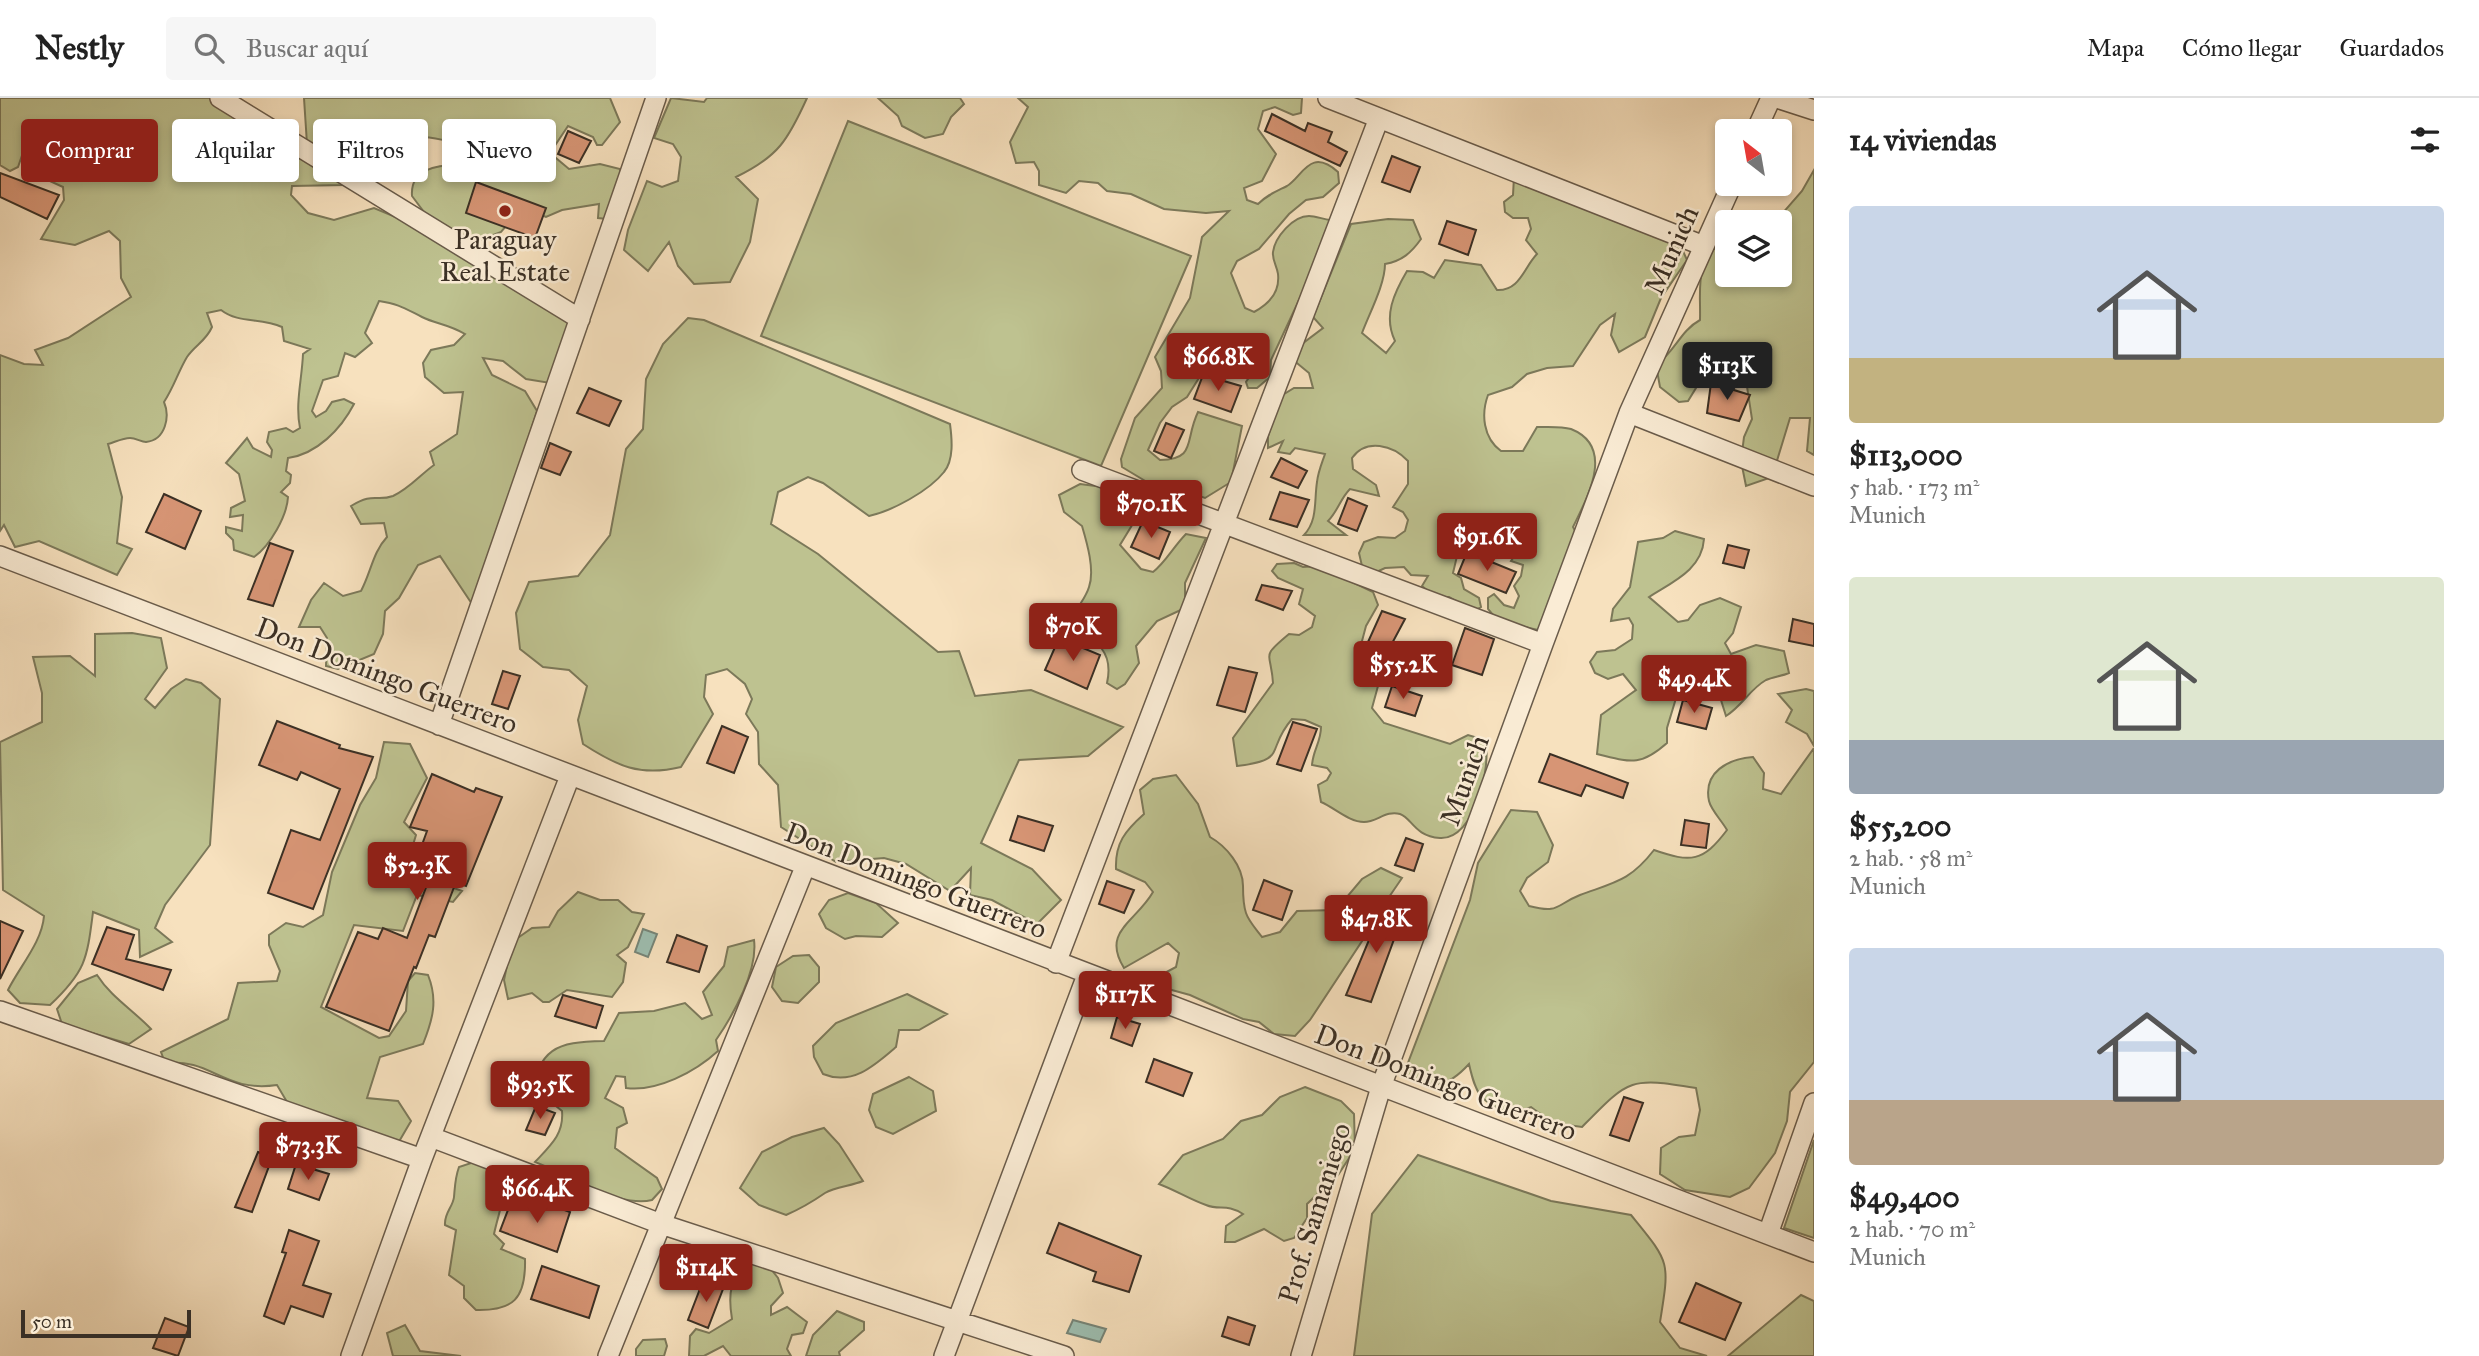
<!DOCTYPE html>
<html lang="es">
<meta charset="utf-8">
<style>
body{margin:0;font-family:"IM FELL Great Primer",serif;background:#f6f6f6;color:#222;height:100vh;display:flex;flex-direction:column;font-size:26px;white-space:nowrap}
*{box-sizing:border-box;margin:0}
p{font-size:23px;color:#767676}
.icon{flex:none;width:38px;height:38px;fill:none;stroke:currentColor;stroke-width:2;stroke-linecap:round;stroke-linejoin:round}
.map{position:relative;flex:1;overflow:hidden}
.details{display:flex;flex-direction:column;background:#fff;width:665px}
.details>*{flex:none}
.guide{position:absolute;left:21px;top:21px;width:665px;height:63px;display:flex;gap:14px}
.needle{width:46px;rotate:329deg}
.fabs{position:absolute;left:1715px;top:21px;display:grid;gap:14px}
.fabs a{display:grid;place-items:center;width:77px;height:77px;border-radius:7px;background:#fff;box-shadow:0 4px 10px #0003;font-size:35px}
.scale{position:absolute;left:21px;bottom:18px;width:170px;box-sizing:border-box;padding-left:7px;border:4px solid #3b3025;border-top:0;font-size:19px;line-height:24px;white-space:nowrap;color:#3b3025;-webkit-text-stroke:5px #faecd5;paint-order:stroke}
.price{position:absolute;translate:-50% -60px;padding:0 16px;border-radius:7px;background:#8f2418;color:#fff;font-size:23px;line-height:46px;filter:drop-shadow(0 2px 4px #0008)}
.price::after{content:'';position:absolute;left:50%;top:42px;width:21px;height:16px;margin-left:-10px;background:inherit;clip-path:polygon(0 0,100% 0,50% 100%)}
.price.on{background:#222;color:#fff}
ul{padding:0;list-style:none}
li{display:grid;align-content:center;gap:14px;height:371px;padding:0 35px}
li span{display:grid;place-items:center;height:217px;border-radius:7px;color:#555}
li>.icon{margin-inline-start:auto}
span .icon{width:126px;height:126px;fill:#fffc;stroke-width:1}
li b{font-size:30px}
h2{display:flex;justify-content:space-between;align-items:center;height:84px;padding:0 35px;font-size:30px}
.pill{padding:0 24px;border-radius:7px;background:#fff;box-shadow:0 4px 10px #0003;font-size:24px;line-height:63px}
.pill.on{background:#8f2418;color:#fff}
header{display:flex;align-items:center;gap:42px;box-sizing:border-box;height:98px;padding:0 35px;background:#fff;border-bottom:2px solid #e0e0e0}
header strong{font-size:33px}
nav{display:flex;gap:38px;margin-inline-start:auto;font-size:24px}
.search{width:490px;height:63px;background:#f6f6f6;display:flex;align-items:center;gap:18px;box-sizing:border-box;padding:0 24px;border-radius:7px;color:#767676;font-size:26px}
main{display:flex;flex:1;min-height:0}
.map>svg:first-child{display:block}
.green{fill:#bec290;stroke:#7c795a;stroke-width:2}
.water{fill:#9dbeb0;stroke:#768578;stroke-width:2}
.building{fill:#d79575;stroke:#3b3025;stroke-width:2}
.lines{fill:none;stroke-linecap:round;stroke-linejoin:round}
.minor-casing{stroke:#6a5c4b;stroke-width:22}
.minor{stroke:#faecd5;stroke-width:19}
.poi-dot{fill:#8f2418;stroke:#faecd5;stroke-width:2.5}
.labels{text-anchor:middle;stroke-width:5;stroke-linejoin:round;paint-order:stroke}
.poi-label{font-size:28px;fill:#3b3025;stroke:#faecd5}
.street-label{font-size:28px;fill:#3b3025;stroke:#faecd5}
</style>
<header>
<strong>Nestly</strong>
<div class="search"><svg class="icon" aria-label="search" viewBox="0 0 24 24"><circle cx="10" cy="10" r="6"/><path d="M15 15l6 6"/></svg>Buscar aquí</div>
<nav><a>Mapa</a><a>Cómo llegar</a><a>Guardados</a></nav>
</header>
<main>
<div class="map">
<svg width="1814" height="1258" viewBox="0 0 1814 1258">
<rect width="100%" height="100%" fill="#f7e1be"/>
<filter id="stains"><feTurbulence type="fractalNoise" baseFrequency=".00286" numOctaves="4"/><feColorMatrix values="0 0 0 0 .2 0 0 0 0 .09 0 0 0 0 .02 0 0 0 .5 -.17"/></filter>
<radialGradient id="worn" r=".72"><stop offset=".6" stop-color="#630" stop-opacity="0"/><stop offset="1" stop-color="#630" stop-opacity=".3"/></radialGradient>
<!-- green -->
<path class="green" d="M0,0H210L320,69L343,87L292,88L291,97L308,115L334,122L374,110L410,125L573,223L550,285L526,281L503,263L483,260L492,277L525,293L537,313L474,509L440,458L418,467L399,500L385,513L383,536L374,556L338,571L326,568L327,540L320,529H299L311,502L324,485L343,498L361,493C371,474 373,454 387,439L384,425L361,426L351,408C374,394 376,404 393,398C409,391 420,377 434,367L430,354L457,336L463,294L444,295L425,279L423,265L431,252L454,247L465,236C448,226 436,226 422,219C404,210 399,206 379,203L365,235L372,245L355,259L345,255L338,278L323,282L312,313L316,319L326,313L332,304L344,301L354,306C341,331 317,356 288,360L286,373L291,377L290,385L281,394L288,399C287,418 270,448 254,459L234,452L233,442L226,435V429L242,433L243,417L230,419L231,410L245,403L239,376L226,365L247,340L253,350L271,359L272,352L267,344L269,334L286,330L293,334L300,330C295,306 302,281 303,256L310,251L284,243L282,229C261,219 239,226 221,212L207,215L212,229C206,243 195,247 187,259C178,274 174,289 164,304C170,318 166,342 146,344C141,344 136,340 130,340C123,340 115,344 108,346L122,399L117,445L132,451L117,477L39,443L15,449L4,427L0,433V257L24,266L43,267L35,252L68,240L131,199L121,180L120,143L109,133L75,147L41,141L64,102L63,89L43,80L48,50L40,34L27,43L18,69L10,73L0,67Z
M304,0H610L620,24L602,47H597L593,39L568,28L550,55L569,71L600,66L620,71L621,79L607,121L598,120L599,106L562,112L546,119L539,116L506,128L501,134L473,145L427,118L412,98C410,71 436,67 459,67L449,50L450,44C396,28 403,55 374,85L307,46Z
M671,0L704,4L707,0H807C788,42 778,59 736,79L758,101L750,144L730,184L694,186L678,168L669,144L648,173L624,152L628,132L647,83L662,89L678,83L681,59L673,46L654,40Z
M878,0H960L964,6L951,19L943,36L925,40L902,28L898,18Z
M1018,0H1302L1301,15L1293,17L1275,9L1263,13L1258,31L1276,56L1262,83L1244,90L1247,102L1258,106C1267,97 1275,94 1287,88C1303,78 1310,49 1338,74L1339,85L1323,99L1306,102L1289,116L1259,151L1237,163L1231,175L1245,210L1254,214C1269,206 1280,194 1278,176C1277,168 1272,162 1273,154C1275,139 1293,118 1309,118C1315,118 1323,121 1330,122L1307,185L1271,262L1270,279L1257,290H1248L1246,284L1252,275L1249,272L1234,279L1204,272L1187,299L1172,309L1160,325L1148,352L1160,362C1197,361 1184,343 1198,314L1242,328L1231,384L1205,400L1182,392L1157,390L1122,369L1121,361L1135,320L1162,290L1161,273L1155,259L1190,200L1202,139L1229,113L1206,115L1164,111L1131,96L1107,93L1098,85L1079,83L1066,95L1039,87V73L1034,64L1016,65L1010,44L1028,9Z
M848,23L1191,158L1101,368L761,238Z
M1814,72V357L1807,353L1810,320H1790L1772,379L1746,388L1741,363L1744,339L1752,321L1744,269L1704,277L1688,303L1679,304L1660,289L1656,267C1675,254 1680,233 1700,222C1701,189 1693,161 1727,141V177H1780V124H1775L1802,93Z
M1514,79L1678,142L1687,162L1661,200L1645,239L1619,254L1611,237L1615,216L1600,227L1573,268L1547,270L1527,276L1512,289L1488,297C1481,316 1483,340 1501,353H1523L1537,329C1547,329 1561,328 1571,331C1616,349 1587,400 1573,429L1578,438L1556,483L1560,492L1545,527L1538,532L1498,523L1488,511V500L1494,496L1504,507L1514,510L1519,498L1514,488L1521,478L1523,467L1511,463L1517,454C1501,444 1471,446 1457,458L1453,475L1461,480L1464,491L1479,500L1481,509L1474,513L1449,499H1435L1422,488L1428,478L1411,477L1404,469L1385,470L1372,476L1362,468L1359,455L1364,444L1378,439L1395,440L1405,433L1408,422L1403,414L1393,409L1408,386V363C1393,347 1366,340 1352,360L1353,371L1376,387L1379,398L1350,391C1340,401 1338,413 1328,423L1346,437H1304C1318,422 1314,403 1317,384C1318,374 1322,365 1325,356L1295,350L1290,356L1278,354L1283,343L1268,350V338L1281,298L1294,290H1313L1309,275L1292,261L1298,249L1323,230L1313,219L1351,126L1388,121L1413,122L1421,141C1411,155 1402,163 1385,166C1385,186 1370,214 1362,235L1386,255L1395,243C1383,218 1394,195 1407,173L1423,174L1434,180L1445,162L1481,167L1497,192C1520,193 1524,169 1537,156L1526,142L1531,131L1528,120H1513L1505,114L1504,104L1513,97Z
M688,220L704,222L950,326C952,341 954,362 944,374C929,393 892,413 869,418L823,385L808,379L778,394L771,426L818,456L938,554L959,553L975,598L1031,592L1123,629L1088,658L1019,662L981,745L1032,771L1061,802L1037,826L992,802L970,797L971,770L950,793L906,766L884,760L836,764L781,729L778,687L759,666L758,634L746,616L752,601L745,586L727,571L706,577L704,599L713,616L681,669C640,679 617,668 583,646L578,622L587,588L569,572L543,569L520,551L516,515L529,484L578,478L610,437L626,351L643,331L646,281L663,246Z
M1080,386L1103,389L1137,402V419L1120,447L1141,471L1153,474C1165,465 1174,448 1186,436L1206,440L1185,485V510L1157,523L1136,548L1139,565L1125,586L1117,591L1107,585C1114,554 1097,542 1071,529C1072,513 1085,503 1089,489C1095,472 1087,445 1082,428L1064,414L1059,397Z
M1675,433L1704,441C1702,472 1672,484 1649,499L1678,524L1688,522L1700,507L1720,500L1741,509L1733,535L1725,545L1731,556L1756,547L1784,553L1789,575C1782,578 1773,579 1766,582C1750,591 1742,608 1726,618L1720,599L1696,586L1677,597L1667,630V645C1640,669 1630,664 1597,656L1601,617L1636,592L1623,576L1608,581L1595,575L1590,564L1597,554L1615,552L1632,541L1633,527L1629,520L1611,523L1613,511L1630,489L1638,444L1663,440Z
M1294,465L1303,469L1319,468L1373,494L1378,507L1366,528L1362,543L1380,557L1389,579L1378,588L1372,610L1384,625L1450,646L1468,637L1485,642C1492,667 1475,742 1440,740C1414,738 1412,720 1400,716C1386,712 1377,724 1364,724C1349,724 1335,710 1321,704L1318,687L1327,682L1331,675L1327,670L1312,667C1313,652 1321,644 1321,629L1305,622L1292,621C1265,652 1289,662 1237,668L1233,640L1273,585C1271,553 1260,560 1289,536L1299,537L1312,529L1315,518L1299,506L1303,491L1278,480L1272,473L1277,466Z
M132,535L161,540L167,570L145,601L155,610L171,591L186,581L201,585L220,601L210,747L165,807L155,830L172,844L140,859L139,832L93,814C87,861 86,873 50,907L20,905L8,892C20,868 42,844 44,818L3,792L0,644L42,624V595L33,559L70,558L95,578V536Z
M1806,591L1814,593V648L1807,636L1786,624L1792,612L1778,596Z
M384,644L410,646L427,680L404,724L416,737L409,760L424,779L462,793L453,804L417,797L403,833L354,827L321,909L379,940L389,938L406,913L408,883L415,875L428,877C438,902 433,921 423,946L380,959L367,1000L398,1003L411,1023L397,1047L290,1009L277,987C223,995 212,960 165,965L161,954L228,921L238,885L277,883L280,873L269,847V837L286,825L303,829L323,817L332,774L360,707L376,680Z
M1814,650V964L1790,994L1787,1023L1775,1055L1749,1090L1730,1099L1685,1092L1660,1076L1661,1050L1679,1039L1695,1037L1700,1012L1696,990C1629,979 1629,981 1582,1029L1553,1025L1531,1009L1511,1016C1480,1004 1476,997 1469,966C1446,991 1435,990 1403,978L1470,802L1478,765L1511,712L1537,714L1553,747L1548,764L1527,780L1520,793L1529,808C1560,816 1555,807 1580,797C1615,784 1630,783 1654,752C1691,765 1703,764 1727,732C1722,723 1711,712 1709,703C1703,674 1728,661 1753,659L1764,675L1763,691L1781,696Z
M1176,677L1198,706L1210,739C1226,748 1243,768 1243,788C1243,798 1243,806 1246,815C1249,824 1257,832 1262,839L1280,834L1297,813L1336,812L1362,781L1381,770L1402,780L1389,799L1373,808L1366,837L1310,922L1295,938L1274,936L1259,924L1243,921L1190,897L1146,885L1176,869L1179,855L1168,845L1124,870C1101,833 1136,824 1153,794L1145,784L1116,771C1115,745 1125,733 1144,716L1140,692L1153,681Z
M578,794L600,802H618L632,814L644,816L628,849L617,857L626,865L623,884L612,899L567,892L549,904H543L532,895L508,901L504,882L512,844L532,830L549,829L558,813Z
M848,795L876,805L898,825L882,839L856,838L845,841L826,830L819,816L829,802Z
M754,842C758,872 734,916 716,942L718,953C695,974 657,994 626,990L625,979L616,978L605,1000L623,1010L627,1025L617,1030L615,1050L657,1080L662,1091L652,1102C625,1109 583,1086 555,1078L552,1071L535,1064C551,1047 564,1036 562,1013L545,999L530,1000C540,950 555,944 604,943L619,915L654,913L685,905L702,921L712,917L703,894L724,868L728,849Z
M809,857L819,869V884L798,905L782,903L772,889L776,869L793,858Z
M97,877C111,899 133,912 151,931L129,946L62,926L57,911L78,885Z
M907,896L947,916L919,932H899L896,949C874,968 852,988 823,976L814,959L813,948L836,925Z
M909,979L933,993L936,1013L893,1036L876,1029L869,1012L873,996Z
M1305,989L1341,1003L1354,1016L1355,1051L1338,1077L1307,1106V1120L1294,1140L1284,1143L1264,1131L1235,1144H1225L1226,1128L1243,1116C1226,1105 1220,1113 1206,1107C1191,1102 1175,1092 1159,1086L1183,1057L1223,1041L1241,1023L1262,1017L1280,999Z
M824,1030L839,1046L863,1083C851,1088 835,1089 825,1095C812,1104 800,1111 786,1117L759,1107L740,1090L762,1054L792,1039Z
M1814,1042V1140L1784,1130Z
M1418,1057L1551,1103L1631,1117C1670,1165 1670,1162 1660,1224L1680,1250L1707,1258H1354L1372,1116Z
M474,1064L498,1075L505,1082C505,1100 498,1117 494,1136L504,1146L501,1151L525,1161C526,1201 513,1213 476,1212L464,1200V1188L449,1177L456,1132L445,1127C444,1115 453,1109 454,1099C455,1088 455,1080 459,1069Z
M752,1166H767L778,1180L783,1195L771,1208V1217L787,1209L807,1224L803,1235L792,1237L787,1251L791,1258H731L723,1248L704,1258H689L690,1238L696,1231L709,1235L732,1221C728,1197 729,1177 752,1166Z
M1801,1197L1814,1203V1258H1728Z
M837,1213L864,1224V1232L839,1254L840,1258H806L813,1237Z
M405,1227L420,1253L461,1258H393L387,1235Z
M665,1241L667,1248L664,1258H636V1251L643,1242Z"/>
<!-- water -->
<path class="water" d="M643,831L657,836L648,859L635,854Z
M1073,1222L1106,1231L1100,1244L1067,1235Z"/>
<!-- building -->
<path class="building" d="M1272,16L1305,33L1308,25L1332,34L1328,44L1347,54L1340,68L1265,33Z
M568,33L591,43L579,65L558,56Z
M401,54L418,65L410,80L394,74Z
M1392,58L1420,69L1410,94L1382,84Z
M0,75L59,97L47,121L0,99Z
M476,84L546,110L535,140L466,115Z
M1447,123L1476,132L1468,157L1439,146Z
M1203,277L1241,288L1231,314L1194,301Z
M1711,285L1750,297L1739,323L1707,315Z
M589,290L621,303L609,328L577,315Z
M1166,325L1184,332L1171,360L1154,353Z
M550,345L571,354L560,377L541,370Z
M1281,360L1307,373L1298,390L1271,379Z
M1280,394L1309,402L1297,429L1270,421Z
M164,396L201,413L185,451L146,434Z
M1348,400L1367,408L1357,433L1338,426Z
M1143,423L1170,434L1159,461L1131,449Z
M270,445L293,453L273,508L248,501Z
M1728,447L1749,452L1744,470L1723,465Z
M1467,454L1516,474L1506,495L1458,476Z
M1262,487L1292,493L1283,512L1256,502Z
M1382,513L1405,521L1388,553L1368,544Z
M1793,521L1814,526V548L1789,543Z
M1465,530L1494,541L1482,577L1452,567Z
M1059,540L1100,557L1087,591L1045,572Z
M1229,569L1257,575L1245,614L1217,607Z
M503,573L520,578L508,611L492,606Z
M1392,588L1422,598L1415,618L1385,609Z
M1683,602L1712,610L1706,631L1677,624Z
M277,623L340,647L339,650L373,659L313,811L268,795L291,732L320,742L340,691L301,674L297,682L259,667Z
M1293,624L1317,631L1301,673L1277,666Z
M722,628L748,639L734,675L707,665Z
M1550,656L1628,685L1623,700L1586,687L1581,698L1539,684Z
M432,676L474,694L476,690L502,699L466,788L456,784L435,839L429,837L416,870L414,869L389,933L326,909L358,834L378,841L383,830L407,840L431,776L414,769L427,733L410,729Z
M1018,718L1053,728L1044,753L1010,742Z
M1685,722L1709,726L1706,750L1681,747Z
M1406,740L1423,746L1414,773L1395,767Z
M1264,782L1292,793L1282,822L1253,812Z
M1107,783L1134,792L1124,815L1099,806Z
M1384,806L1404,814L1371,904L1346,897Z
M0,823L23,833L0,881Z
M107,829L134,837L126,861L171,872L163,892L92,866Z
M677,837L707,848L699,874L667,864Z
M563,897L603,908L596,930L555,918Z
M1117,919L1140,926L1132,948L1111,940Z
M1154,961L1192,975L1183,998L1146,984Z
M1624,999L1643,1005L1629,1043L1610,1037Z
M536,1008L555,1015L545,1037L526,1032Z
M258,1054L272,1060L252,1114L235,1109Z
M296,1066L329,1076L319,1102L288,1091Z
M511,1104L542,1115L545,1105L570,1114L557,1154L500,1133Z
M1059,1125L1141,1158L1129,1194L1093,1183L1096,1174L1047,1155Z
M289,1132L319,1143L303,1187L331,1196L323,1219L291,1208L284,1226L264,1218L286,1155L282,1154Z
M542,1168L599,1188L589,1220L531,1201Z
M703,1183L723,1191L708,1230L688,1222Z
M1696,1185L1741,1205L1725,1242L1679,1224Z
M1228,1219L1255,1228L1249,1247L1222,1238Z
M165,1220L189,1229L178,1258L153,1250Z"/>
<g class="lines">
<defs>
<path id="minor" d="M220,0L580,221
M1328,0L1704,148
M1777,0L1814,12
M1756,33L1771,0
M1629,315L1814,388
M1082,372L1543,546
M0,458L1814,1154
M439,627L656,0
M1056,865L1379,20
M0,913L422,1061
M431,1039L661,1126L1064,1258
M1768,1136L1814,1005
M351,1258L422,1061L570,678
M608,1258L805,769
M944,1258L1087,877
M1301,1258L1381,989L1543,546L1629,315L1732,86"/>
</defs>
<!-- minor casing -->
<use href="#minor" class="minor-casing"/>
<!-- minor -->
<use href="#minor" class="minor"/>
</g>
<!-- markers -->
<circle class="poi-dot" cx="505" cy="113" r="7"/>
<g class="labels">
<!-- poi labels -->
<g class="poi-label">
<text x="505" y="151">Paraguay<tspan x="505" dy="32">Real Estate</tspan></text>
</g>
<!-- street labels -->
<g class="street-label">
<text transform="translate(1671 152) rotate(-66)" y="10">Munich</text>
<text transform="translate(387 577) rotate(21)" y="10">Don Domingo Guerrero</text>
<text transform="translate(1464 682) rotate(-70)" y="10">Munich</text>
<text transform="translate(916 782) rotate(21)" y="10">Don Domingo Guerrero</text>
<text transform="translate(1446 984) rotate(21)" y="10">Don Domingo Guerrero</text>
<text transform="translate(1314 1115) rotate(-73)" y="10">Prof. Samaniego</text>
</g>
</g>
<rect width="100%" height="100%" filter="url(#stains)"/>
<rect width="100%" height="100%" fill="url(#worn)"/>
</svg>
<div class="fabs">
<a><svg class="needle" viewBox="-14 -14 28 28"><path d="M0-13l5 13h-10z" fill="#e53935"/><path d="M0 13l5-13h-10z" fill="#767676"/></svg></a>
<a><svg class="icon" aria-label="layers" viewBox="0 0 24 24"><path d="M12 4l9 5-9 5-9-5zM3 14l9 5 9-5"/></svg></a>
</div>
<div class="scale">50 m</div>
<b class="price" style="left:1218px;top:295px">$66.8K</b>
<b class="price on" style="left:1727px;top:304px">$113K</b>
<b class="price" style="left:1151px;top:442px">$70.1K</b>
<b class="price" style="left:1487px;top:475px">$91.6K</b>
<b class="price" style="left:1073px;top:565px">$70K</b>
<b class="price" style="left:1403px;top:603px">$55.2K</b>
<b class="price" style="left:1694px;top:617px">$49.4K</b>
<b class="price" style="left:417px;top:804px">$52.3K</b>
<b class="price" style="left:1376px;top:857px">$47.8K</b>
<b class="price" style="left:1125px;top:933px">$117K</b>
<b class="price" style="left:540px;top:1023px">$93.5K</b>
<b class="price" style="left:308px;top:1084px">$73.3K</b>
<b class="price" style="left:537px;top:1127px">$66.4K</b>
<b class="price" style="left:706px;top:1206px">$114K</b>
<div class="guide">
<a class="pill on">Comprar</a>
<a class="pill">Alquilar</a>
<a class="pill">Filtros</a>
<a class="pill">Nuevo</a>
</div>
</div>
<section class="details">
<h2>14 viviendas<svg class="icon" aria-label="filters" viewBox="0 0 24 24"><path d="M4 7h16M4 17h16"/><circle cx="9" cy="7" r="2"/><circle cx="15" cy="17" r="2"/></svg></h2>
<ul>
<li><span style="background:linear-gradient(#c9d6e8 70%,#c2b280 0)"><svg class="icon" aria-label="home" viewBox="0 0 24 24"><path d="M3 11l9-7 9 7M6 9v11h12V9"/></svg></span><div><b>$113,000</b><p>5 hab. · 173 m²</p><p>Munich</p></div></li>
<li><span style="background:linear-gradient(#dfe7d0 75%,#9aa5b1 0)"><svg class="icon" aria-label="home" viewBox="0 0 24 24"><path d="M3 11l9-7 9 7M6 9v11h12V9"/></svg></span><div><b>$55,200</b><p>2 hab. · 58 m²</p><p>Munich</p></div></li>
<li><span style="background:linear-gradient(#c9d6e8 70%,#b9a48a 0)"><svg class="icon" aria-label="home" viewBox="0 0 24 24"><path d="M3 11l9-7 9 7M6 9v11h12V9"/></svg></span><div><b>$49,400</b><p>2 hab. · 70 m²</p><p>Munich</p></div></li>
</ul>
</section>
</main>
